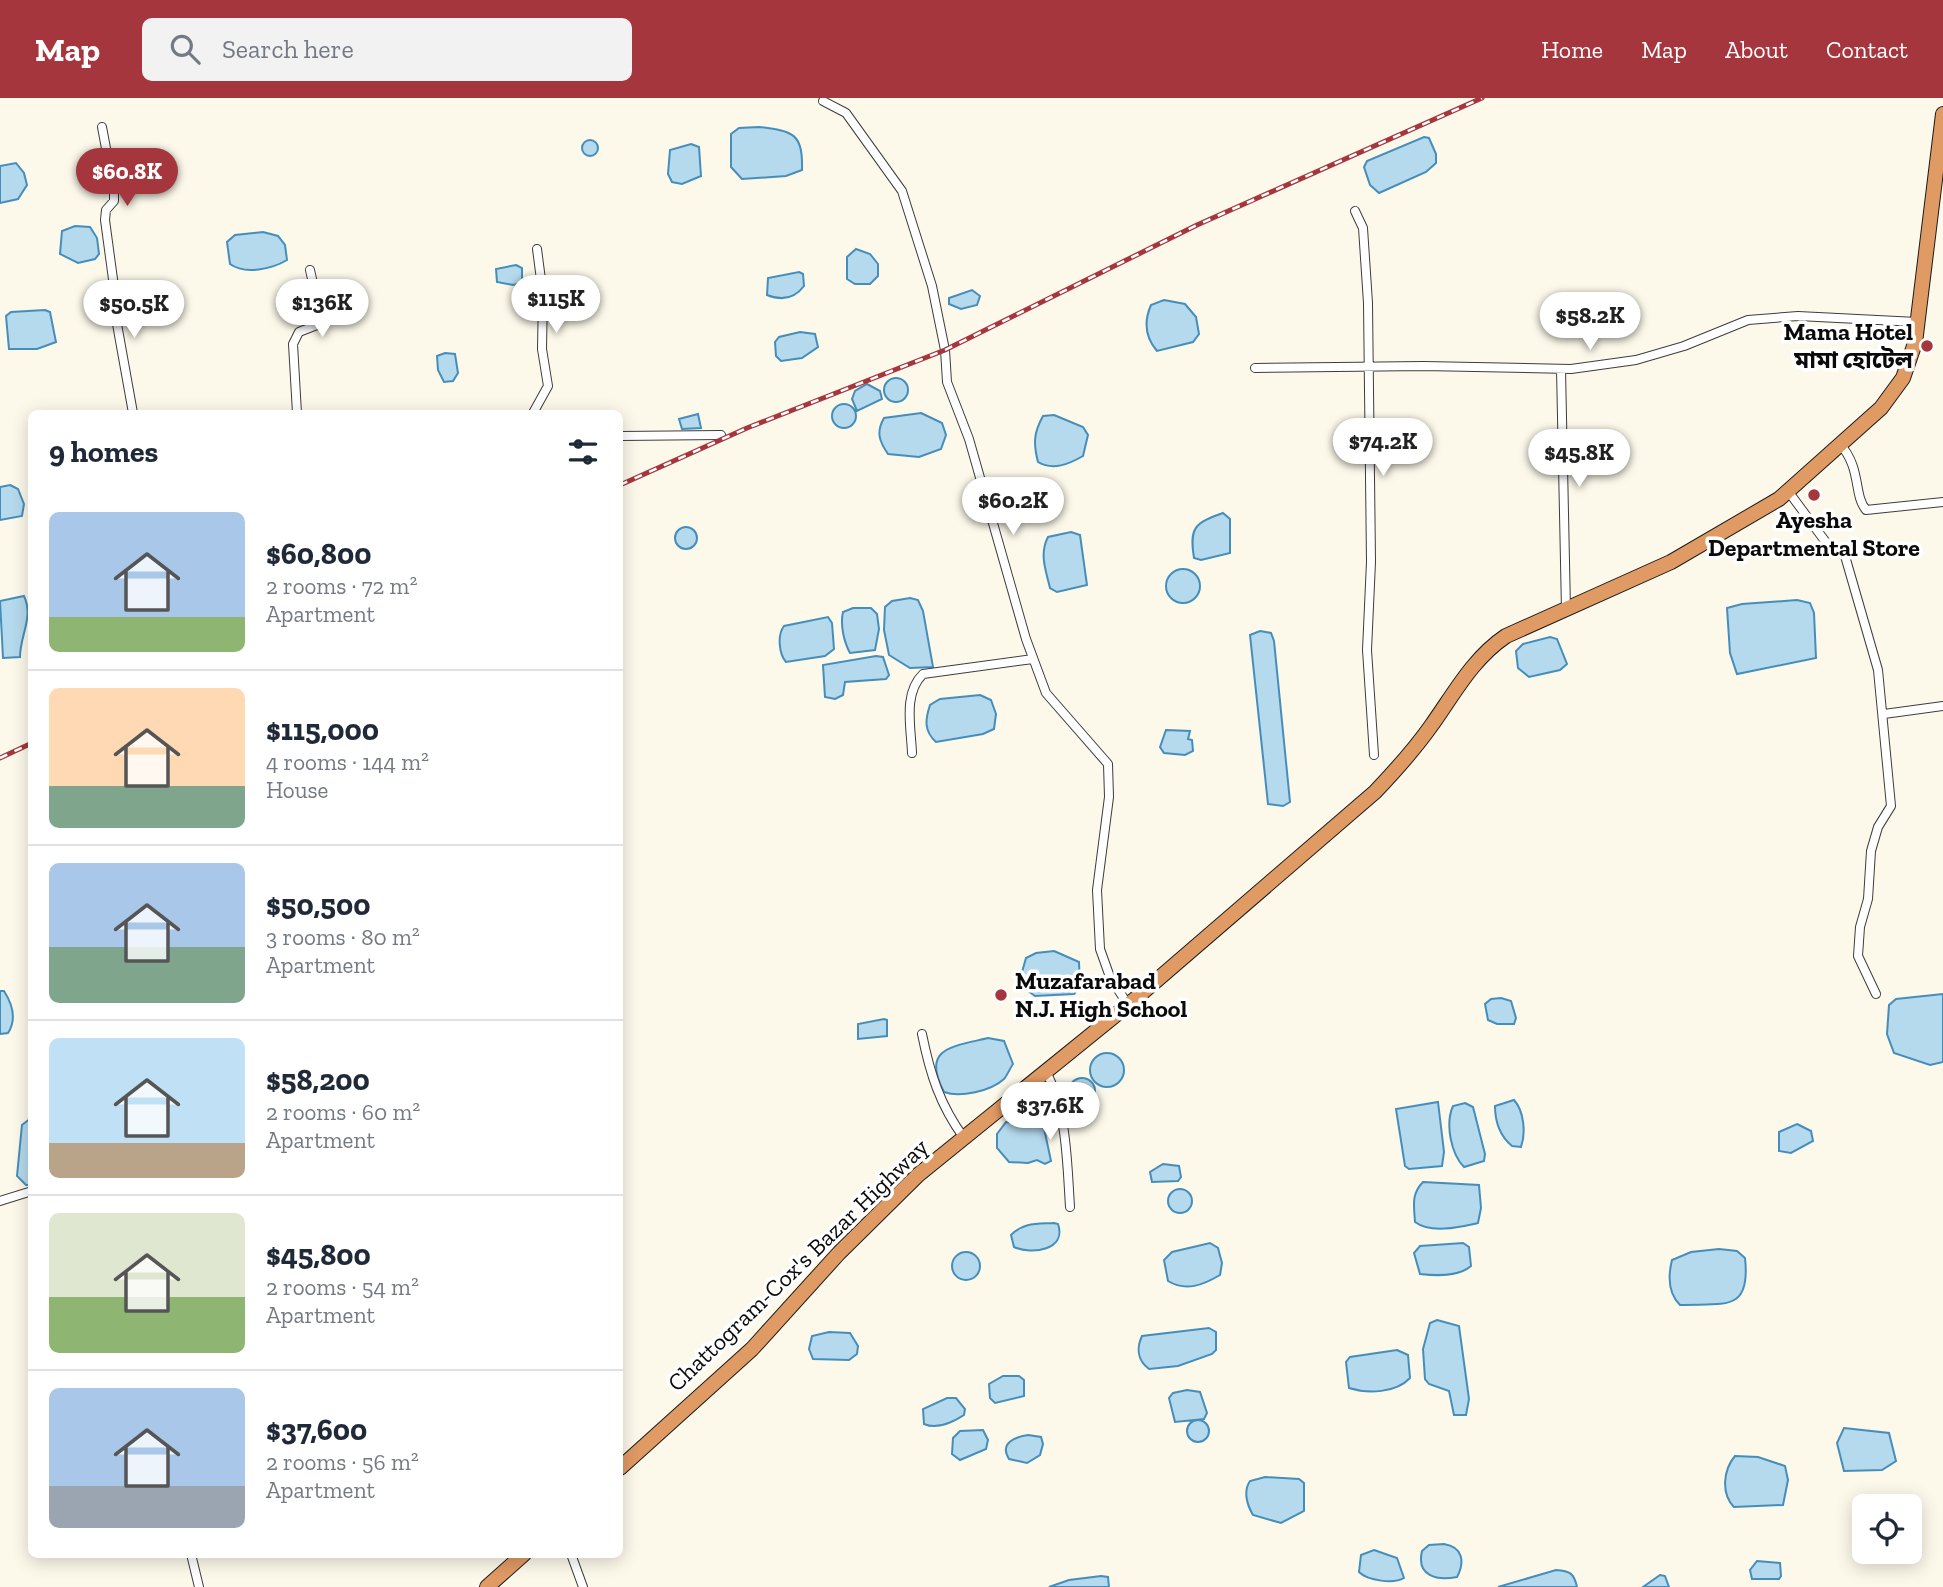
<!DOCTYPE html>
<meta charset="utf-8">
<style>
body{margin:0;font-family:"Zilla Slab","Noto Sans Bengali",serif;background:#f2f2f3;color:#1f2937;height:100vh;display:flex;flex-direction:column;font-size:26px;white-space:nowrap}
*{box-sizing:border-box;margin:0}
p{font-size:23px;color:#747a83}
.icon{flex:none;width:38px;height:38px;fill:none;stroke:currentColor;stroke-width:2;stroke-linecap:round;stroke-linejoin:round}
.map{position:relative;flex:1;overflow:hidden}
.sheet{position:absolute;left:28px;top:312px;width:595px;height:1148px;display:flex;flex-direction:column;background:#fff;border-radius:10px;box-shadow:0 4px 18px #0003}
.sheet>*{flex:none}
.fabs{position:absolute;left:1852px;top:1396px;display:grid;gap:14px}
.fabs a{display:grid;place-items:center;width:70px;height:70px;border-radius:10px;background:#fff;box-shadow:0 4px 18px #0003;font-size:35px}
.price{position:absolute;translate:-50% -60px;padding:0 16px;border-radius:24px;background:#fff;color:#222;font-size:23px;line-height:46px;filter:drop-shadow(0 2px 4px #0008)}
.price::after{content:'';position:absolute;left:50%;top:42px;width:21px;height:16px;margin-left:-10px;background:inherit;clip-path:polygon(0 0,100% 0,50% 100%)}
.price.on{background:#a6363e;color:#fff}
ul{padding:0;list-style:none}
li{display:flex;align-items:center;gap:21px;height:175px;padding:0 21px}
li+li{border-top:2px solid #e0e1e3}
li span{display:grid;place-items:center;flex:none;width:196px;height:140px;border-radius:10px;color:#555}
li>.icon{margin-inline-start:auto}
span .icon{width:84px;height:84px;fill:#fffc;stroke-width:1}
li b{font-size:30px}
h2{display:flex;justify-content:space-between;align-items:center;height:84px;padding:0 21px;font-size:30px}
header{display:flex;align-items:center;gap:42px;box-sizing:border-box;height:98px;padding:0 35px;background:#a6363e;color:#fff}
header strong{font-size:33px}
nav{display:flex;gap:38px;margin-inline-start:auto;font-size:24px}
.search{width:490px;height:63px;background:#f2f2f3;display:flex;align-items:center;gap:18px;box-sizing:border-box;padding:0 24px;border-radius:10px;color:#747a83;font-size:26px}
.map>svg:first-child{display:block}
.water{fill:#b5d9ed;stroke:#468eba;stroke-width:2}
.lines{fill:none;stroke-linecap:round;stroke-linejoin:round}
.street-casing{stroke:#3d3d3d;stroke-width:10}
.highway-casing{stroke:#1b1b1b;stroke-width:16}
.street{stroke:#fff;stroke-width:8}
.highway{stroke:#e09a64;stroke-width:14}
.rail-casing{stroke:#a6363e;stroke-width:5}
.rail{stroke:#fff;stroke-width:2.5;stroke-dasharray:8;stroke-linecap:butt}
.poi-dot{fill:#a6363e;stroke:#fff;stroke-width:2.5}
.labels{text-anchor:middle;stroke-width:7;stroke-linejoin:round;paint-order:stroke}
.poi-label{font-size:24px;font-weight:bold;fill:#0a0a0a;stroke:#fff;text-anchor:end}
.street-label{font-size:24px;fill:#0a0a0a;stroke:#fff}
</style>
<header>
<strong>Map</strong>
<div class="search"><svg class="icon" aria-label="search" viewBox="0 0 24 24"><circle cx="10" cy="10" r="6"/><path d="M15 15l6 6"/></svg>Search here</div>
<nav><a>Home</a><a>Map</a><a>About</a><a>Contact</a></nav>
</header>
<div class="map">
<svg width="1943" height="1489" viewBox="0 0 1943 1489">
<rect width="100%" height="100%" fill="#fcf8ea"/>
<!-- water -->
<path class="water" d="M759,29C793,33 803,35 802,72L786,78L742,81L731,69V36L739,30Z
M1424,39L1429,40L1436,56V65L1426,74L1379,95L1370,87L1364,69L1367,63Z
M582 50a8 8 0 1 1 16 0a8 8 0 1 1-16 0Z
M691,46L699,49L701,78L682,86L672,84L668,76L670,52Z
M16,65L24,75L27,87L18,101L0,105V68Z
M75,128L90,129L97,140L99,156L95,161L78,165L60,156L62,133Z
M263,134L278,138L285,147L287,162C272,171 245,177 230,166L227,144L235,137Z
M856,151L870,156L878,166V178L870,186H855L847,181V159Z
M516,167L522,170V185L513,187L497,184L496,171Z
M799,174L803,176L804,188C795,200 782,203 767,197L768,180Z
M972,192L980,198L977,207L961,211L949,206V200Z
M1164,202L1185,206L1196,219L1199,236L1193,244L1157,253C1145,239 1144,223 1151,207Z
M45,212L50,214L56,244L37,251H9L6,218L11,214Z
M800,234L815,236L818,249L802,260L781,263L776,258L775,244L779,239Z
M445,255L455,256L458,275L453,283L444,284L438,272L437,258Z
M884 292a12 12 0 1 1 24 0a12 12 0 1 1-24 0Z
M867,286L880,293L882,301L857,313L852,301L855,293Z
M832 318a12 12 0 1 1 24 0a12 12 0 1 1-24 0Z
M921,315L942,325L946,337L941,351L919,359L888,356C879,343 876,334 884,320Z
M698,316L701,330L682,331L679,321Z
M1054,317L1083,329L1088,337L1083,358C1069,366 1053,373 1038,364C1033,345 1034,334 1043,318Z
M10,387L18,391L24,406L22,418L0,422V389Z
M1223,415L1230,421V455L1201,462L1194,460C1189,429 1195,425 1223,415Z
M675 440a11 11 0 1 1 22 0a11 11 0 1 1-22 0Z
M1071,434L1080,437L1087,487L1057,494L1050,490C1046,473 1039,456 1048,439Z
M1166 488a17 17 0 1 1 34 0a17 17 0 1 1-34 0Z
M24,498C34,519 20,537 20,559L3,560L0,503Z
M910,500L918,502L923,513L933,569L910,570L889,557L884,532L885,509L892,503Z
M1797,502L1810,505L1814,515L1816,560L1737,576L1730,555L1727,510L1742,506Z
M853,510H871L877,516L879,531L875,552L850,555C844,544 840,527 843,514Z
M828,519L832,525L834,551L825,558L786,564C779,556 777,537 784,528Z
M1260,533L1271,535L1274,543L1290,704L1283,708L1268,706L1250,537Z
M1550,539L1557,541L1567,566L1560,572L1529,579L1518,570L1516,553L1523,546Z
M876,558L883,559L889,577L886,581L845,584L843,597L835,601L825,599L823,567Z
M980,597L991,602L996,616L994,631L983,636L936,644C924,633 925,622 930,607L940,601Z
M1166,632L1190,633L1188,641L1192,642L1193,653L1185,657L1164,655L1160,649Z
M1054,853L1079,864L1080,888L1074,896L1035,898L1024,890L1022,874L1026,860L1036,855Z
M0,893H4C13,907 17,921 8,935L0,936Z
M1943,896V964L1930,967L1894,955L1887,936L1889,907L1896,901Z
M1501,900L1511,903L1516,920L1514,926H1497L1488,922L1485,906L1491,901Z
M884,921L887,922V938L858,941V926Z
M988,940L1004,943L1013,966C1010,970 1007,978 1004,981C991,993 960,1000 944,994C921,950 951,949 988,940Z
M1090 972a17 17 0 1 1 34 0a17 17 0 1 1-34 0Z
M1069 993a13 13 0 1 1 26 0a13 13 0 1 1-26 0Z
M1514,1002C1524,1013 1526,1035 1521,1049L1512,1048C1500,1038 1495,1023 1495,1008Z
M1438,1004L1444,1054L1442,1068L1409,1071L1405,1068L1396,1011Z
M1465,1005L1473,1009L1485,1056L1484,1063L1464,1069C1451,1056 1445,1026 1453,1008Z
M31,1020V1087H26L17,1078L22,1027Z
M1006,1024L1031,1025L1044,1030L1051,1063L1045,1066L1037,1062L1028,1065L1009,1064L997,1050V1036Z
M1797,1026L1811,1033L1813,1043L1791,1055L1779,1053V1034Z
M1163,1066L1179,1068L1181,1079L1178,1083L1152,1084L1150,1074Z
M1423,1084L1479,1087L1481,1110L1478,1125C1460,1129 1431,1136 1415,1124C1414,1108 1411,1096 1423,1084Z
M1168 1103a12 12 0 1 1 24 0a12 12 0 1 1-24 0Z
M1054,1125L1058,1126C1067,1152 1032,1157 1014,1149L1011,1137C1024,1124 1037,1126 1054,1125Z
M1210,1145L1218,1150L1222,1165L1220,1177C1203,1187 1186,1194 1168,1183L1164,1162L1172,1154Z
M1463,1145L1469,1149L1471,1168C1458,1179 1437,1178 1420,1176L1414,1155L1420,1148Z
M1719,1151L1737,1153L1745,1160C1751,1215 1724,1205 1680,1207C1668,1195 1668,1178 1672,1162L1691,1154Z
M952 1168a14 14 0 1 1 28 0a14 14 0 1 1-28 0Z
M1437,1222L1459,1228L1469,1301L1466,1317H1454L1449,1293L1429,1286L1425,1281L1423,1251L1430,1225Z
M1209,1230L1216,1234V1252L1212,1256L1178,1268L1149,1271C1138,1263 1136,1251 1142,1238Z
M829,1234L850,1235L858,1248L857,1256L849,1262L813,1261L809,1251L812,1238Z
M1397,1252L1408,1257L1410,1280C1396,1295 1368,1296 1349,1290L1346,1264L1350,1259Z
M1003,1278H1019L1024,1282V1298L995,1305L990,1300L989,1286Z
M1187,1292L1200,1294L1207,1315L1204,1321L1175,1324L1169,1300L1173,1295Z
M947,1300H956L965,1311L964,1317C953,1324 938,1332 924,1326L923,1311Z
M1187 1333a11 11 0 1 1 22 0a11 11 0 1 1-22 0Z
M1844,1330L1889,1335L1896,1363L1882,1372L1844,1373L1837,1345Z
M983,1332L988,1342L986,1351L960,1362L952,1356L953,1340L960,1333Z
M1028,1337L1041,1339L1043,1346L1040,1357L1027,1365L1009,1361C999,1345 1015,1339 1028,1337Z
M1735,1358L1758,1359L1785,1368L1788,1382L1783,1407L1734,1409C1721,1396 1723,1372 1735,1358Z
M1265,1379L1299,1381L1304,1385V1413L1281,1425L1253,1417C1247,1407 1243,1393 1250,1383Z
M1444,1446C1463,1449 1465,1464 1457,1479C1437,1483 1416,1478 1422,1453L1429,1447Z
M1374,1452L1397,1460L1404,1480C1394,1486 1368,1483 1359,1474L1361,1457Z
M1757,1463L1780,1465L1781,1478L1779,1481H1752L1750,1472Z
M1556,1472C1570,1473 1574,1475 1577,1489H1498Z
M1660,1477L1665,1478L1669,1489H1643Z
M1101,1478L1108,1479L1109,1489H1049L1069,1482Z"/>
<g class="lines">
<defs>
<path id="street" d="M823,3L846,15L902,93L932,188L945,252L947,284L969,341L1026,541L1046,595L1108,666L1109,699L1097,792L1100,851L1110,879L1128,907
M102,29L114,93V103L106,112L105,122L115,196
M1355,113L1363,130L1368,205L1371,464L1367,552L1374,657
M1255,270L1424,268L1571,271L1636,262L1684,248L1748,222L1798,218L1917,224
M1561,271L1566,512
M133,315L117,226L115,196L164,188
M297,315L293,246L299,234L322,225L310,172
M533,315L548,288L542,251L543,197L537,151
M620,338L721,337
M1840,346C1862,371 1853,396 1866,412L1943,404
M1788,393L1825,443L1845,458L1878,572L1891,708L1878,729L1871,753L1868,801L1860,829L1858,858L1876,896
M1884,616L1943,608
M912,655C911,629 903,595 923,576L1033,561
M922,936C930,976 940,1007 964,1040
M1046,973C1067,1015 1067,1063 1070,1109
M0,1103L32,1093
M191,1456L199,1489
M571,1456L583,1489"/>
<path id="highway" d="M620,1370L752,1251L839,1155L918,1077L1128,907L1375,694C1395,673 1414,652 1431,628C1454,596 1472,561 1506,538L1671,464L1779,401L1881,310L1903,280L1915,245L1943,16
M487,1489L524,1456"/>
</defs>
<!-- street casing -->
<use href="#street" class="street-casing"/>
<!-- highway casing -->
<use href="#highway" class="highway-casing"/>
<!-- street -->
<use href="#street" class="street"/>
<!-- highway -->
<use href="#highway" class="highway"/>
<defs>
<path id="rail" d="M620,387L747,330L945,252L1197,127L1482,0
M0,660L32,645"/>
</defs>
<!-- rail casing -->
<use href="#rail" class="rail-casing"/>
<!-- rail -->
<use href="#rail" class="rail"/>
</g>
<!-- markers -->
<g class="poi-dot">
<circle cx="1927" cy="248" r="7"/>
<circle cx="1814" cy="397" r="7"/>
<circle cx="1001" cy="897" r="7"/>
</g>
<g class="labels">
<!-- poi labels -->
<g class="poi-label">
<text x="1913" y="242">Mama Hotel<tspan x="1913" dy="28">মামা হোটেল</tspan></text>
<text x="1814" y="430" text-anchor="middle">Ayesha<tspan x="1814" dy="28">Departmental Store</tspan></text>
<text x="1015" y="891" text-anchor="start">Muzafarabad<tspan x="1015" dy="28">N.J. High School</tspan></text>
</g>
<!-- street labels -->
<g class="street-label">
<text transform="translate(798 1167) rotate(-44)" y="8">Chattogram-Cox's Bazar Highway</text>
</g>
</g>
</svg>
<div class="fabs">
<a><svg class="icon" aria-label="locate" viewBox="0 0 24 24"><circle cx="12" cy="12" r="6"/><path d="M12 2v4M12 18v4M2 12h4M18 12h4"/></svg></a>
</div>
<b class="price on" style="left:127px;top:110px">$60.8K</b>
<b class="price" style="left:556px;top:237px">$115K</b>
<b class="price" style="left:322px;top:241px">$136K</b>
<b class="price" style="left:134px;top:242px">$50.5K</b>
<b class="price" style="left:1590px;top:254px">$58.2K</b>
<b class="price" style="left:1383px;top:380px">$74.2K</b>
<b class="price" style="left:1579px;top:391px">$45.8K</b>
<b class="price" style="left:1013px;top:439px">$60.2K</b>
<b class="price" style="left:1050px;top:1044px">$37.6K</b>
<section class="sheet">
<h2>9 homes<svg class="icon" aria-label="filters" viewBox="0 0 24 24"><path d="M4 7h16M4 17h16"/><circle cx="9" cy="7" r="2"/><circle cx="15" cy="17" r="2"/></svg></h2>
<ul>
<li><span style="background:linear-gradient(#a9c7e8 75%,#8fb573 0)"><svg class="icon" aria-label="home" viewBox="0 0 24 24"><path d="M3 11l9-7 9 7M6 9v11h12V9"/></svg></span><div><b>$60,800</b><p>2 rooms · 72 m²</p><p>Apartment</p></div></li>
<li><span style="background:linear-gradient(#ffd9b3 70%,#7fa58c 0)"><svg class="icon" aria-label="home" viewBox="0 0 24 24"><path d="M3 11l9-7 9 7M6 9v11h12V9"/></svg></span><div><b>$115,000</b><p>4 rooms · 144 m²</p><p>House</p></div></li>
<li><span style="background:linear-gradient(#a9c7e8 60%,#7fa58c 0)"><svg class="icon" aria-label="home" viewBox="0 0 24 24"><path d="M3 11l9-7 9 7M6 9v11h12V9"/></svg></span><div><b>$50,500</b><p>3 rooms · 80 m²</p><p>Apartment</p></div></li>
<li><span style="background:linear-gradient(#bfe0f5 75%,#b9a48a 0)"><svg class="icon" aria-label="home" viewBox="0 0 24 24"><path d="M3 11l9-7 9 7M6 9v11h12V9"/></svg></span><div><b>$58,200</b><p>2 rooms · 60 m²</p><p>Apartment</p></div></li>
<li><span style="background:linear-gradient(#dfe7d0 60%,#8fb573 0)"><svg class="icon" aria-label="home" viewBox="0 0 24 24"><path d="M3 11l9-7 9 7M6 9v11h12V9"/></svg></span><div><b>$45,800</b><p>2 rooms · 54 m²</p><p>Apartment</p></div></li>
<li><span style="background:linear-gradient(#a9c7e8 70%,#9aa5b1 0)"><svg class="icon" aria-label="home" viewBox="0 0 24 24"><path d="M3 11l9-7 9 7M6 9v11h12V9"/></svg></span><div><b>$37,600</b><p>2 rooms · 56 m²</p><p>Apartment</p></div></li>
</ul>
</section>
</div>
